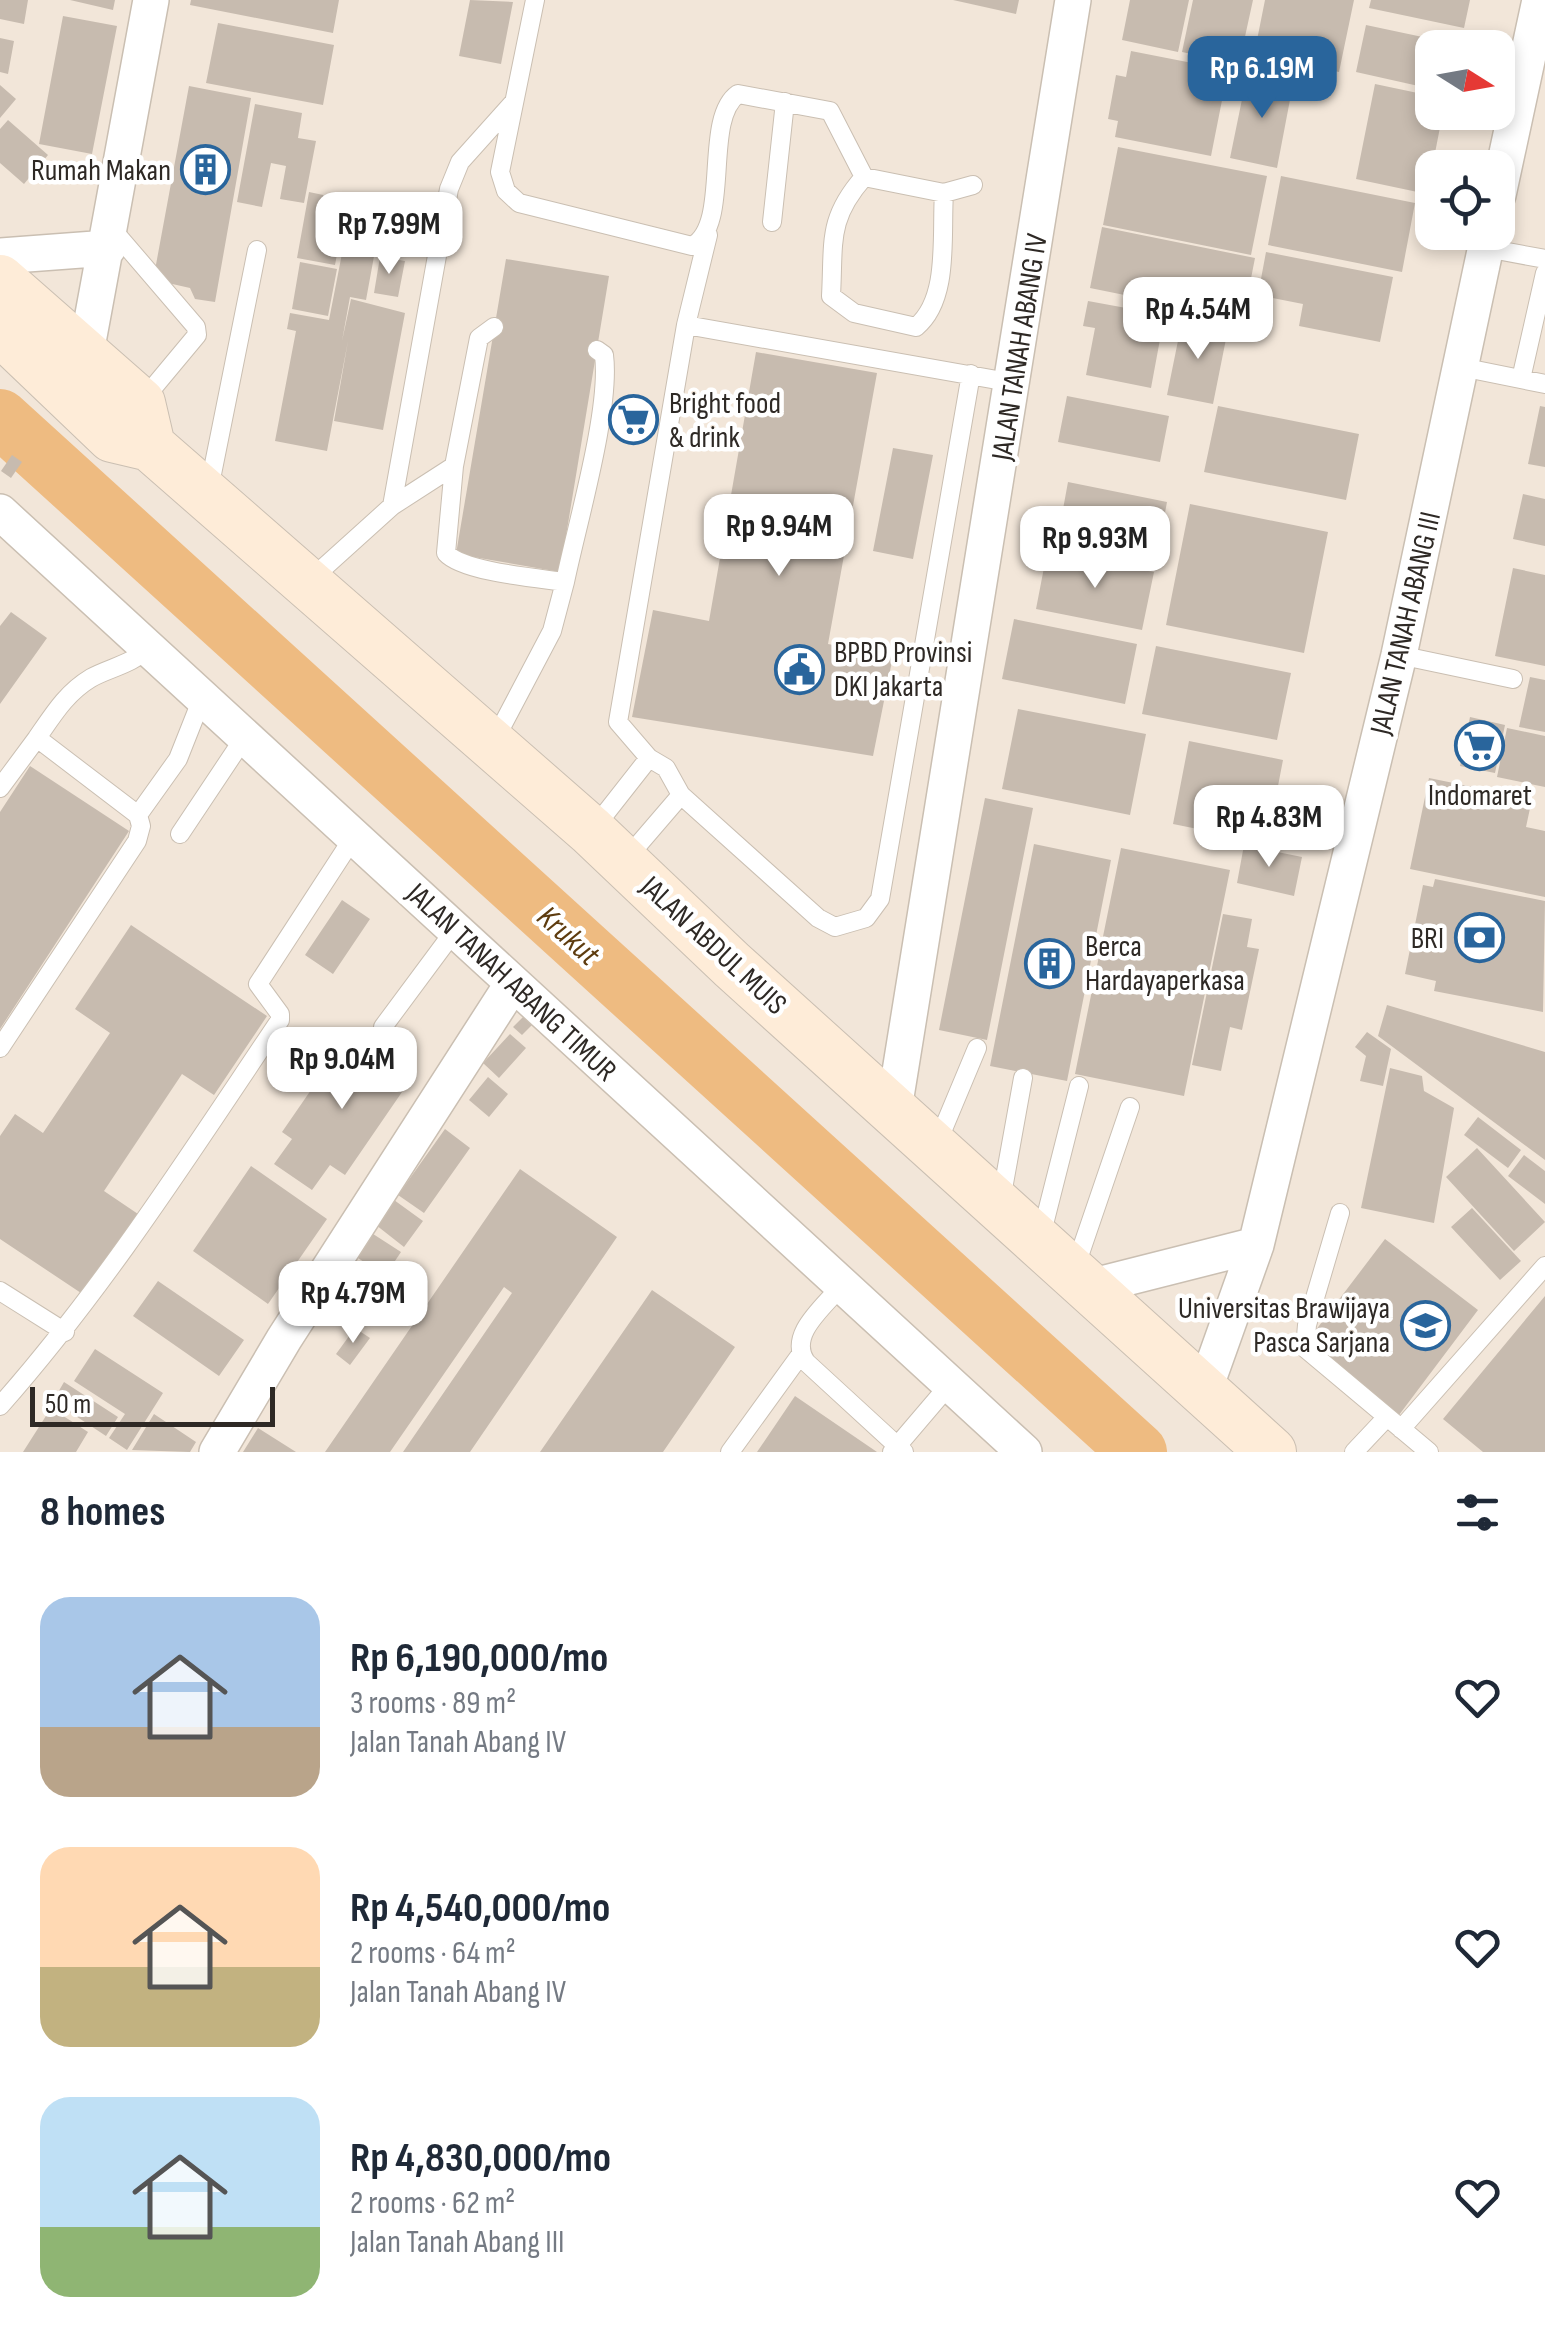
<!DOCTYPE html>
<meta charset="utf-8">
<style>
body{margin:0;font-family:"Sofia Sans Condensed",sans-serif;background:#f2f2f3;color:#1f2937;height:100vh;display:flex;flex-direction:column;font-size:38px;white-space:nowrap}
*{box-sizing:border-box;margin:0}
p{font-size:32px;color:#747a83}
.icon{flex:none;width:55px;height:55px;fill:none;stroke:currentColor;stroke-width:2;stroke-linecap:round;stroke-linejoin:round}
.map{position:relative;height:1452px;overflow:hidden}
.details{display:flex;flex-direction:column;background:#fff;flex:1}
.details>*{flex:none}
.needle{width:65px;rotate:101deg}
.buttons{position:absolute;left:1415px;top:30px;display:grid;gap:20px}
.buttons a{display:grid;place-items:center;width:100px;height:100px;border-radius:20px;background:#fff;box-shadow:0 5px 15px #0003;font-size:50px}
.scale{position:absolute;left:30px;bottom:25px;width:245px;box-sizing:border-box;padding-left:10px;border:5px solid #2e2925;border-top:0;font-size:28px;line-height:35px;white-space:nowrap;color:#2e2925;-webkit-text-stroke:8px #fff;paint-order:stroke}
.price{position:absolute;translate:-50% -85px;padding:0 22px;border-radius:20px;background:#fff;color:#222;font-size:32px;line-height:65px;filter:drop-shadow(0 2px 5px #0008)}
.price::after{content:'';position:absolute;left:50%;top:60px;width:30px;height:22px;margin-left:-15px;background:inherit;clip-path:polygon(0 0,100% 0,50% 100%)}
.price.active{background:#29659c;color:#fff}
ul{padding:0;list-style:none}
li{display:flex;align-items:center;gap:30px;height:250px;padding:0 40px}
li span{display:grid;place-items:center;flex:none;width:280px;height:200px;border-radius:30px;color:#555}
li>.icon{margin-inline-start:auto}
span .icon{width:120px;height:120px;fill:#fffc;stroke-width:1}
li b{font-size:42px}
h2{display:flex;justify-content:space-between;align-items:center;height:120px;padding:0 40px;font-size:42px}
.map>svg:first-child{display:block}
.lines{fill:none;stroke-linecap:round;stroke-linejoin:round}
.river{stroke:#eebb81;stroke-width:58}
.building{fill:#c7bbaf}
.lane-casing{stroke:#cabfb2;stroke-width:20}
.street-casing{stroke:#cabfb2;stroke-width:38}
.secondary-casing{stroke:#cabfb2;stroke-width:52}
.lane{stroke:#fff;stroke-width:18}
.street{stroke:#fff;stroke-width:35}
.secondary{stroke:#feecd8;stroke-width:50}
.labels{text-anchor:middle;stroke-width:9;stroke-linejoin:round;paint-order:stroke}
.poi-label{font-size:30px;fill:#2e2925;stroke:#fff;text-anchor:end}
.street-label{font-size:30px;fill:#2e2925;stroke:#fff}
.water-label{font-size:32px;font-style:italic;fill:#5e3c0f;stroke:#fff}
</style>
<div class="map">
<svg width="1545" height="1452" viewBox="0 0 1545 1452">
<rect width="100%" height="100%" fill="#f2e6d9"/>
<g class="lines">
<!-- river -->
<path class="river" d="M0,418L1138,1452"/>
</g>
<!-- building -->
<path class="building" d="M0,0H28L24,24L0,19Z
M70,0H115L113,10Z
M191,0H339L333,33L190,5Z
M470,0L513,2L501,64L459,56Z
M953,0H1019L1016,14Z
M1130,0H1189L1178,52L1122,40Z
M1193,0H1253L1239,64L1182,52Z
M1265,0H1354L1339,72L1254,55Z
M1371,0H1470L1464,28L1369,8Z
M63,16L117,26L92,154L39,144Z
M218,23L334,45L323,105L206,83Z
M1366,25L1465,46V48H1432V89L1356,72Z
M0,38L14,41L8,74L0,72Z
M1131,51L1228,70L1211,156L1115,137L1118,121L1108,119L1116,75L1126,77Z
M1247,75L1293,84L1277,168L1230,158Z
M1375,84L1432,96V112H1443L1427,194L1356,179Z
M0,85L16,99L0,118Z
M189,86L251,98L215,302L195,299L190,288L168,283L155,270Z
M255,104L302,113L298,138L316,141L304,203L280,199L286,166L271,163L262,207L237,202Z
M8,120L48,155L24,184L0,163V129Z
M1118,147L1267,176L1251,255L1103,225Z
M1281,176L1415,203L1402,272L1268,245Z
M309,192L347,200L335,265L297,258Z
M363,195L392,201L385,236L356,230Z
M1102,227L1255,258L1243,319L1090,288Z
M346,233L377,240L366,300L350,297L342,341L351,299L405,313L383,430L334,421L348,341L327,451L275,441L296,331L287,329L290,313L329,320Z
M1266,252L1393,277L1380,342L1299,326L1303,304L1258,295Z
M380,257L405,261L398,297L374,293Z
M506,259L609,276L560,572L456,554Z
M300,262L337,269L328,316L292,309Z
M1088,301L1137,310L1134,328L1161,334L1151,388L1086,375L1095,328L1083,326Z
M1182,321L1228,329L1213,404L1167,395Z
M756,352L877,373L828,644L893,656L873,756L632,717L653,610L709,621Z
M1067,396L1169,416L1160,462L1058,442Z
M1218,406L1359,434L1346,500L1204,472Z
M1540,406L1545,407V467L1528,464Z
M893,448L933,455L913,559L873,551Z
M12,455L22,462L11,478L1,471Z
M1068,482L1167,502L1158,550L1059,531Z
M1523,494L1545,499V546L1513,539Z
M1190,504L1328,532L1304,653L1166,625Z
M1047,552L1154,572L1142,630L1036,609Z
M1513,568L1545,575V666L1495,656Z
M11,612L47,638L0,704V626Z
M1014,619L1137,644L1125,704L1002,679Z
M1156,646L1291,673L1277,740L1142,714Z
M1530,677L1545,680V732L1519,727Z
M1018,709L1146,734L1130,815L1002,789Z
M1470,717L1505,725L1495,773L1460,766Z
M1507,728L1545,736V787L1497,777Z
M1189,741L1283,760L1267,843L1173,824Z
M30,766L129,831L0,1029V812Z
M1429,778L1532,799L1526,827L1545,831V897L1410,869Z
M985,798L1033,808L987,1040L939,1030Z
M1034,844L1111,860L1067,1081L990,1066Z
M1244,845L1302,857L1294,896L1237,883Z
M1121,848L1230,870L1184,1096L1075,1074Z
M1435,879L1545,901L1543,1012L1434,991L1436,981L1405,974L1423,885L1433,887Z
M342,900L370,919L333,974L305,955Z
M1223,914L1252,919L1247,947L1259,949L1242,1030L1230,1027L1221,1071L1192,1065Z
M131,925L267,1016L214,1095L182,1074L104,1191L138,1214L84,1295L0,1239V1136L15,1114L43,1133L110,1033L75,1009Z
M1387,1005L1545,1052V1160L1378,1036Z
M534,1006L543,1014L522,1035L513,1027Z
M351,1032L413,1076L345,1175L330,1165L312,1190L274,1164L292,1139L282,1132Z
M1367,1032L1391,1049L1383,1086L1360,1081L1366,1056L1355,1047Z
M510,1034L526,1048L499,1078L483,1063Z
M1390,1068L1422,1076L1424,1091L1454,1108L1434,1223L1361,1208Z
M488,1077L508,1094L489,1117L469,1100Z
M1478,1117L1521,1150L1508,1168L1464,1135Z
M445,1129L470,1148L424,1213L398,1195Z
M1477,1148L1545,1222L1514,1251L1446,1177Z
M1524,1155L1545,1171V1204L1508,1176Z
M251,1166L327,1219L268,1304L193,1251Z
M520,1169L617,1237L470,1452H403L512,1293L504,1287L390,1452H325Z
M394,1200L423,1221L404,1247L376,1225Z
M1472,1208L1521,1261L1500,1280L1451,1227Z
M370,1232L401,1252L385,1276L355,1256Z
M1385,1239L1478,1310L1399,1415L1306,1343Z
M356,1260L386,1281L373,1300L343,1279Z
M158,1281L244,1340L219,1376L133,1316Z
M340,1282L376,1308L362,1327L326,1302Z
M652,1290L735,1347L663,1452H540Z
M1545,1296V1452H1483L1443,1419Z
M355,1328L370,1338L350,1365L336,1354Z
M95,1349L163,1393L127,1450L109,1438L125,1414L74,1381Z
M64,1382L118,1417L106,1436L53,1401Z
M795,1396L877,1452H757Z
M51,1408L88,1432L76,1452H23Z
M154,1414L196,1442L190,1452L132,1450Z
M258,1428L296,1452H243Z"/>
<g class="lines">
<defs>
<path id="lane" d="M535,0L500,172L506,191L519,203L692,246C732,225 702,119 738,94L830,111L864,177L944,193L973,185
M864,177C827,219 834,242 831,296L854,313L916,327C950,299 941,235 944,193
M772,222L785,102
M112,229L196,327L197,335L142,401
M708,235L686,325L618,722L649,758L666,768L681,795L818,918L835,927L866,918L880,899L971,374
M1486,248L1545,259
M686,325L1014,383
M1461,367L1545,384
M1521,379L1545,273
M209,489L257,250
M392,506L449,189L460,162L512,104
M310,580L392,506L454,466
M565,582C577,524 611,409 604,355L597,350
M1399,655L1513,679
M37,738C53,715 66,693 91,678C111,667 131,665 148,648
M493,743L552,631L565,582C538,578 463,572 446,553L454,466L479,338L494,327
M0,788L37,738L138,815L141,826L137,841L0,1048
M138,815L178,759L201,701
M594,828L649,758
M180,834L244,738
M626,859L681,795
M383,1027L455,930
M936,1146L977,1048
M1001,1200L1023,1078
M1340,1213L1307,1325L1305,1348L1429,1452
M1041,1236L1079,1086
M1075,1268L1130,1107
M842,1285C824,1307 787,1335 806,1362L904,1452
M0,1291L65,1332
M0,1406C106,1286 191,1152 280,1020V1014L258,984L355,835
M1401,1429L1545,1266
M730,1452L801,1354
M892,1452L950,1384
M1354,1452L1387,1417"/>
<path id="street" d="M1498,195L1540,0
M0,256L108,248
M85,358L151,0
M0,512L1024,1452
M894,1109L1073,0
M1090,1287L1256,1245
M1204,1391L1256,1245L1399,655L1489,232
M217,1452L284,1339L513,983"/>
<path id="secondary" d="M0,280L140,403L150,446
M0,330L112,437L150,446L591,831L732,965L1271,1452"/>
</defs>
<!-- lane casing -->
<use href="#lane" class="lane-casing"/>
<!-- street casing -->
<use href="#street" class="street-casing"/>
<!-- secondary casing -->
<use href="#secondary" class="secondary-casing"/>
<!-- lane -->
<use href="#lane" class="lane"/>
<!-- street -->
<use href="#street" class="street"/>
<!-- secondary -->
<use href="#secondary" class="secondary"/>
</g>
<!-- icons -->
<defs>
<symbol id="building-ring" viewBox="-11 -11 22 22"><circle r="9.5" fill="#fff" stroke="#29659c" stroke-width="1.5"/><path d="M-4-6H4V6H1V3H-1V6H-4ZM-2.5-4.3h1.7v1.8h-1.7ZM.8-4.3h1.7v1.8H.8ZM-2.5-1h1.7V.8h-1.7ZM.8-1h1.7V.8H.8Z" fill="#29659c"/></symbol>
<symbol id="supermarket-ring" viewBox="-11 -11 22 22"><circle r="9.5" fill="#fff" stroke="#29659c" stroke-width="1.5"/><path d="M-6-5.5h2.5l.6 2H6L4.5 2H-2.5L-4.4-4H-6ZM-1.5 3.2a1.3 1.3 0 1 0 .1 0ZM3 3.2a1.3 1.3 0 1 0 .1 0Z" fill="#29659c"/></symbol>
<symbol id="civic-ring" viewBox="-11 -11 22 22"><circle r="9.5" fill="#fff" stroke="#29659c" stroke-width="1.5"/><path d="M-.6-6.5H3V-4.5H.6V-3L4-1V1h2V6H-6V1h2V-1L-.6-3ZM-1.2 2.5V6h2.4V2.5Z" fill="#29659c"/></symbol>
<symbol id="bank-ring" viewBox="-11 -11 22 22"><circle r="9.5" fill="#fff" stroke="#29659c" stroke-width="1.5"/><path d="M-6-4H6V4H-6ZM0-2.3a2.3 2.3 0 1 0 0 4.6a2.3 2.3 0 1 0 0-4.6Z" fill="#29659c"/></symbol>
<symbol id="university-ring" viewBox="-11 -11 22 22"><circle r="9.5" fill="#fff" stroke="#29659c" stroke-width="1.5"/><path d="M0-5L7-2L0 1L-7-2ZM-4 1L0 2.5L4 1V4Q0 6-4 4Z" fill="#29659c"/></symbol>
</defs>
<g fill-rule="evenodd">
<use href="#building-ring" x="178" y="142" width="55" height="55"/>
<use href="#supermarket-ring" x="606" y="392" width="55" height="55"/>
<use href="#civic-ring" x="772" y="642" width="55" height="55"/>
<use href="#supermarket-ring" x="1452" y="718" width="55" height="55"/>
<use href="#bank-ring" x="1452" y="910" width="55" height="55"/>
<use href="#building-ring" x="1022" y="936" width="55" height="55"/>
<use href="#university-ring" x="1398" y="1298" width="55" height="55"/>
</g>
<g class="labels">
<!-- poi labels -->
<g class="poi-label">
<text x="171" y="180">Rumah Makan</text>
<text x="669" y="413" text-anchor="start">Bright food<tspan x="669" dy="34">&amp; drink</tspan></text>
<text x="834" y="662" text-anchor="start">BPBD Provinsi<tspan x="834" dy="34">DKI Jakarta</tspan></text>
<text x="1480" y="805" text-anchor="middle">Indomaret</text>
<text x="1444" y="948">BRI</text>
<text x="1085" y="956" text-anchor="start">Berca<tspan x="1085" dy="34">Hardayaperkasa</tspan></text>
<text x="1390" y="1318">Universitas Brawijaya<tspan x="1390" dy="34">Pasca Sarjana</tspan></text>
</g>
<!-- street labels -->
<g class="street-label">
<text transform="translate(1019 347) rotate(-81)" y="10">JALAN TANAH ABANG IV</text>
<text transform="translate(1405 623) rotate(-77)" y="10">JALAN TANAH ABANG III</text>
<text transform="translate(714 945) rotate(43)" y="10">JALAN ABDUL MUIS</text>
<text transform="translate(512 982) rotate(43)" y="10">JALAN TANAH ABANG TIMUR</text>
</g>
<!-- water labels -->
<g class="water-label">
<text transform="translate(569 935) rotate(42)" y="11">Krukut</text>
</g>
</g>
</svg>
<div class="buttons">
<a><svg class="needle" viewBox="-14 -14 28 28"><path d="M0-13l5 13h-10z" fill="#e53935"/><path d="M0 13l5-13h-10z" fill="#747a83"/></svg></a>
<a><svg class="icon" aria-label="locate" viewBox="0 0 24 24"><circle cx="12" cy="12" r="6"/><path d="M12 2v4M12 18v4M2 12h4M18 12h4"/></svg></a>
</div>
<div class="scale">50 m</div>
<b class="price active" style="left:1262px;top:121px">Rp 6.19M</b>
<b class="price" style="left:389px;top:277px">Rp 7.99M</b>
<b class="price" style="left:1198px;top:362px">Rp 4.54M</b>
<b class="price" style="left:779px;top:579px">Rp 9.94M</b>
<b class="price" style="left:1095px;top:591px">Rp 9.93M</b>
<b class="price" style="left:1269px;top:870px">Rp 4.83M</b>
<b class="price" style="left:342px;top:1112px">Rp 9.04M</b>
<b class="price" style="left:353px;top:1346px">Rp 4.79M</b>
</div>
<section class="details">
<h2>8 homes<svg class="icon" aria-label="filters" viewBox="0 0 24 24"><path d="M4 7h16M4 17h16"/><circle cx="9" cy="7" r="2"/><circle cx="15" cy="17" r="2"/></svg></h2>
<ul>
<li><span style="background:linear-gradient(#a9c7e8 65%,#b9a48a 0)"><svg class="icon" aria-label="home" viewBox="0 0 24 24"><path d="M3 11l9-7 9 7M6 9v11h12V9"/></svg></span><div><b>Rp 6,190,000/mo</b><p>3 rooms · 89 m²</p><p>Jalan Tanah Abang IV</p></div><svg class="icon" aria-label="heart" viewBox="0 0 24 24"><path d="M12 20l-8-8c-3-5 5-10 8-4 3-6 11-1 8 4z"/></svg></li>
<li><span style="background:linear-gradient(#ffd9b3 60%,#c2b280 0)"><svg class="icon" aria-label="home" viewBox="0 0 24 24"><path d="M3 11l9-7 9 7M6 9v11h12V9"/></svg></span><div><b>Rp 4,540,000/mo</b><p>2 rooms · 64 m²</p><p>Jalan Tanah Abang IV</p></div><svg class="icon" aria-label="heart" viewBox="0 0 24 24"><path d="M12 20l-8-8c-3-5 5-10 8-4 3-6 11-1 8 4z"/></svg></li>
<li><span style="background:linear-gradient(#bfe0f5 65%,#8fb573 0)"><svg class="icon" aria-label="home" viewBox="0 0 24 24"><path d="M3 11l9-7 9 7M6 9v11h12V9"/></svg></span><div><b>Rp 4,830,000/mo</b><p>2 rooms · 62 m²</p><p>Jalan Tanah Abang III</p></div><svg class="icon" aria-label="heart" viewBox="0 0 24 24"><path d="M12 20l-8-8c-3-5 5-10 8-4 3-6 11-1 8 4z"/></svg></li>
</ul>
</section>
